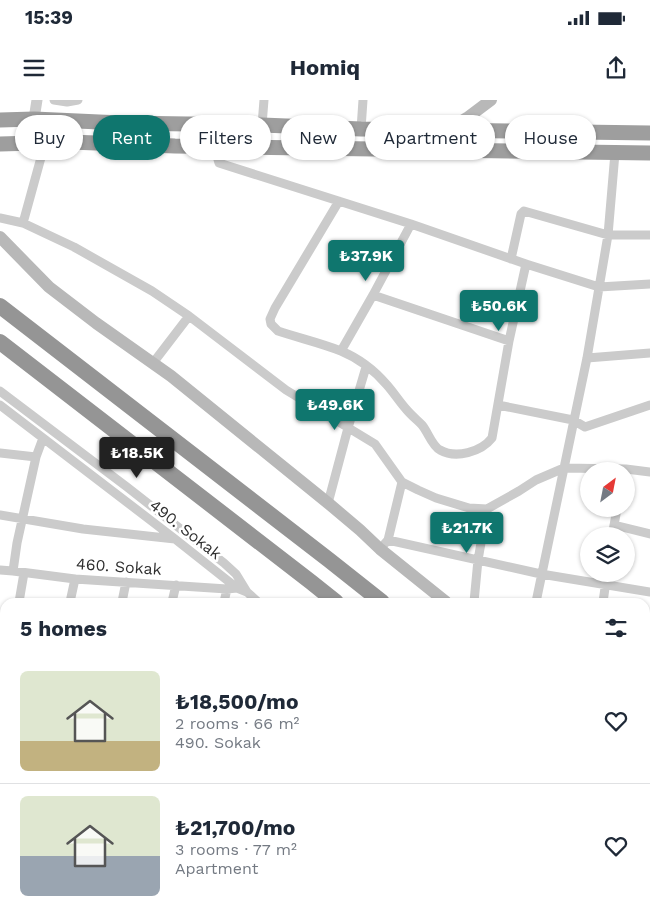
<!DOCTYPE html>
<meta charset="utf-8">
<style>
body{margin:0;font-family:"Work Sans",sans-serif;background:#f2f2f3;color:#1f2937;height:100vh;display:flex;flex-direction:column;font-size:19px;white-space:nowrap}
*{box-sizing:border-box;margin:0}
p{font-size:16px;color:#747a83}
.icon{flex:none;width:28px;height:28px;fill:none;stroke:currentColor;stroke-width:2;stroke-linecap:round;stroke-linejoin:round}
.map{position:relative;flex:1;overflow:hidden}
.panel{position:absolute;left:0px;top:498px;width:650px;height:321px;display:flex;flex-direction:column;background:#fff;border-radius:15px 15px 0 0;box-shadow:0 1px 4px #0004}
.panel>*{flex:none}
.top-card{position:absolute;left:15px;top:15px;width:620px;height:45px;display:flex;gap:10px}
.needle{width:32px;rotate:32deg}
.tools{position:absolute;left:580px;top:362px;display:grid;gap:10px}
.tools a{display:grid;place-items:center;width:55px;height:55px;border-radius:50%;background:#fff;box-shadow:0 1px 4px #0004;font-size:25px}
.price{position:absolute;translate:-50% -42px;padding:0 11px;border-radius:5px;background:#0f766e;color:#fff;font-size:16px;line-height:32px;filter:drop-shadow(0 1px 2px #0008)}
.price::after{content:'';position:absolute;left:50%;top:30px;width:15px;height:11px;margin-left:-8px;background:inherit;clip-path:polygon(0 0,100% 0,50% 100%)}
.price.selected{background:#222;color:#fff}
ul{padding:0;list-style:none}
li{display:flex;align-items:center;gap:15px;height:125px;padding:0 20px}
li+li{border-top:1px solid #e0e1e3}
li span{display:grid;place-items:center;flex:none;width:140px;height:100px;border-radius:8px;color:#555}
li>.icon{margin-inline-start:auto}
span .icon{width:60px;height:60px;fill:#fffc;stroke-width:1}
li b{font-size:21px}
h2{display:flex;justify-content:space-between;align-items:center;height:60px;padding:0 20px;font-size:21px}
.pill{padding:0 18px;border-radius:22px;background:#fff;box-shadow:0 1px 4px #0004;font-size:18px;line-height:45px}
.pill.selected{background:#0f766e;color:#fff}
.status{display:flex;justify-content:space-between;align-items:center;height:35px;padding:0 25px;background:#fff;direction:ltr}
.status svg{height:14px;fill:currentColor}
header{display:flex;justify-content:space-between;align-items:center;height:65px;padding:0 20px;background:#fff;font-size:22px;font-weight:700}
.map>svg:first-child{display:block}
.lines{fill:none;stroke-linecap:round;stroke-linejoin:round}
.minor{stroke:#cbcbcb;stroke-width:9}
.tertiary{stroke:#cbcbcb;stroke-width:11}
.secondary{stroke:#b8b8b8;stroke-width:12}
.trunk{stroke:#9e9e9e;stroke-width:15}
.motorway{stroke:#959595;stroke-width:16}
.labels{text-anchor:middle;stroke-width:5;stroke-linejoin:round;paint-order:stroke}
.street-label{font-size:16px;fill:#2e2e2e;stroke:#fff}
</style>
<div class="status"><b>15:39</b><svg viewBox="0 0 49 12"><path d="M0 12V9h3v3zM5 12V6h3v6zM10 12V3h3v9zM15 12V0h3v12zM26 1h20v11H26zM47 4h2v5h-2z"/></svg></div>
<header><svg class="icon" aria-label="menu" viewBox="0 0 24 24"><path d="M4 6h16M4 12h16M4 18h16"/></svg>Homiq<svg class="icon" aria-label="share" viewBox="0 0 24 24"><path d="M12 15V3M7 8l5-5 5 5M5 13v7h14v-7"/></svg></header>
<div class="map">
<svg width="650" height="818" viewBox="0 0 650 818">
<rect width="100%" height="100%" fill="#fff"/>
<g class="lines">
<!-- minor -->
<path class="minor" d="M54,0L67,2L78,0
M262,25L264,0
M361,29L363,0
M214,46L219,63L411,124L526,164L599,187L650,184
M339,101L275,208L270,219L271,224L278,231C299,238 321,243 341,251C358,258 375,271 387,285C394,293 399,301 406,309C411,315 417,320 422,325C428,332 432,346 440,350C456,359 481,352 492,338L509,241L526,164
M0,118L23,123L74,147L152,191L189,216L286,290L375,344L402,382L418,390L436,398L469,408L487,409L519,391L536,380L564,368L626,369L650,372
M23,123L45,43
M511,159L521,114L524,111L608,135H650
M373,195L509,241
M341,251L373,195L411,124
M587,258L650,253
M153,263L189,216
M0,291L127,387L224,463L236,474L247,492
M0,305L175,439L237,488L247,492L258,502
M498,305L573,320L585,327L650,305
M0,353L36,357
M328,403L348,328L366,267
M0,415L83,429L175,439
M614,425L650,434
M612,436L617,409
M388,440L402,382
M380,449L388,440L541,474L650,492
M0,470L13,471L75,479L227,489L237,488
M13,471L17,443L36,357L43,338
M19,502L24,473
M70,502L75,479
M122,502L126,482
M172,502L176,485
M224,502L227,489
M474,502L478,460L487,409
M536,502L587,258L608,135L615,53
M603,502L607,474
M645,544L650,541
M0,603L5,578
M0,610L5,611
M645,613L650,610
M0,682L5,683
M0,813L19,818
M57,814V818
M520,814L524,818
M176,818V814
M245,818L246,814
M313,818V814
M351,818V814"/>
<!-- tertiary -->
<path class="tertiary" d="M34,19L37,0"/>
<!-- secondary -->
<path class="secondary" d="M447,30L467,18L491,0
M0,137L49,187L96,223L171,276L328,403L360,430L380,449L446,502
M645,655L650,658"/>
<!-- trunk -->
<path class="trunk" d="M0,20L34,19L121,23L262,25L361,29L650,33
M0,44L70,42L175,46L650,53"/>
<!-- motorway -->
<path class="motorway" d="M0,206L329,460L382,502
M0,242L311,482L336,502
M645,718L650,722
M645,758L650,762"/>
</g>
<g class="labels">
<!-- street labels -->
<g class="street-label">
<text transform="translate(186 429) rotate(38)" y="6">490. Sokak</text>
<text transform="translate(119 466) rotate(4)" y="6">460. Sokak</text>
</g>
</g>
</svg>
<div class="tools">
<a><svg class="needle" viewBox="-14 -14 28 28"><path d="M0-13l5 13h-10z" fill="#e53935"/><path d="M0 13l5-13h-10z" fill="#747a83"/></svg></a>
<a><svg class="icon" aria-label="layers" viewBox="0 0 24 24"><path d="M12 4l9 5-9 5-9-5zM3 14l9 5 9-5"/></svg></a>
</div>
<b class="price" style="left:366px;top:182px">₺37.9K</b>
<b class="price" style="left:499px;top:232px">₺50.6K</b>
<b class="price" style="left:335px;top:331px">₺49.6K</b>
<b class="price selected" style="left:137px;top:379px">₺18.5K</b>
<b class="price" style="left:467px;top:454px">₺21.7K</b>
<div class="top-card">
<a class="pill">Buy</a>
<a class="pill selected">Rent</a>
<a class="pill">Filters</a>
<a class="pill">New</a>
<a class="pill">Apartment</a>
<a class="pill">House</a>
</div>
<section class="panel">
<h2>5 homes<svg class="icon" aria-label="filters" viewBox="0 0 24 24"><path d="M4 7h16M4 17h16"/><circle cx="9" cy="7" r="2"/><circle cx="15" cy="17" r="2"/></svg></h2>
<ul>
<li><span style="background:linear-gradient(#dfe7d0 70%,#c2b280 0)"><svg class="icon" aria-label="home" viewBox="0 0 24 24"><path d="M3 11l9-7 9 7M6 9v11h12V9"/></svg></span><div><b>₺18,500/mo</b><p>2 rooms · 66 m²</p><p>490. Sokak</p></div><svg class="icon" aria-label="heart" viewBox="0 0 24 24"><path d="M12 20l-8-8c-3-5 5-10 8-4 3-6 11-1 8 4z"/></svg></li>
<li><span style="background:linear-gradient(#dfe7d0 60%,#9aa5b1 0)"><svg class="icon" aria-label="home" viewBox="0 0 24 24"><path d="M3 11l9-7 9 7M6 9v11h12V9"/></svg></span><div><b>₺21,700/mo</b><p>3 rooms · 77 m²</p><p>Apartment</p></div><svg class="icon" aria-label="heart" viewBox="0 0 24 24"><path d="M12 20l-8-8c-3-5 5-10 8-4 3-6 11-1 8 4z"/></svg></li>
</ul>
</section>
</div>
